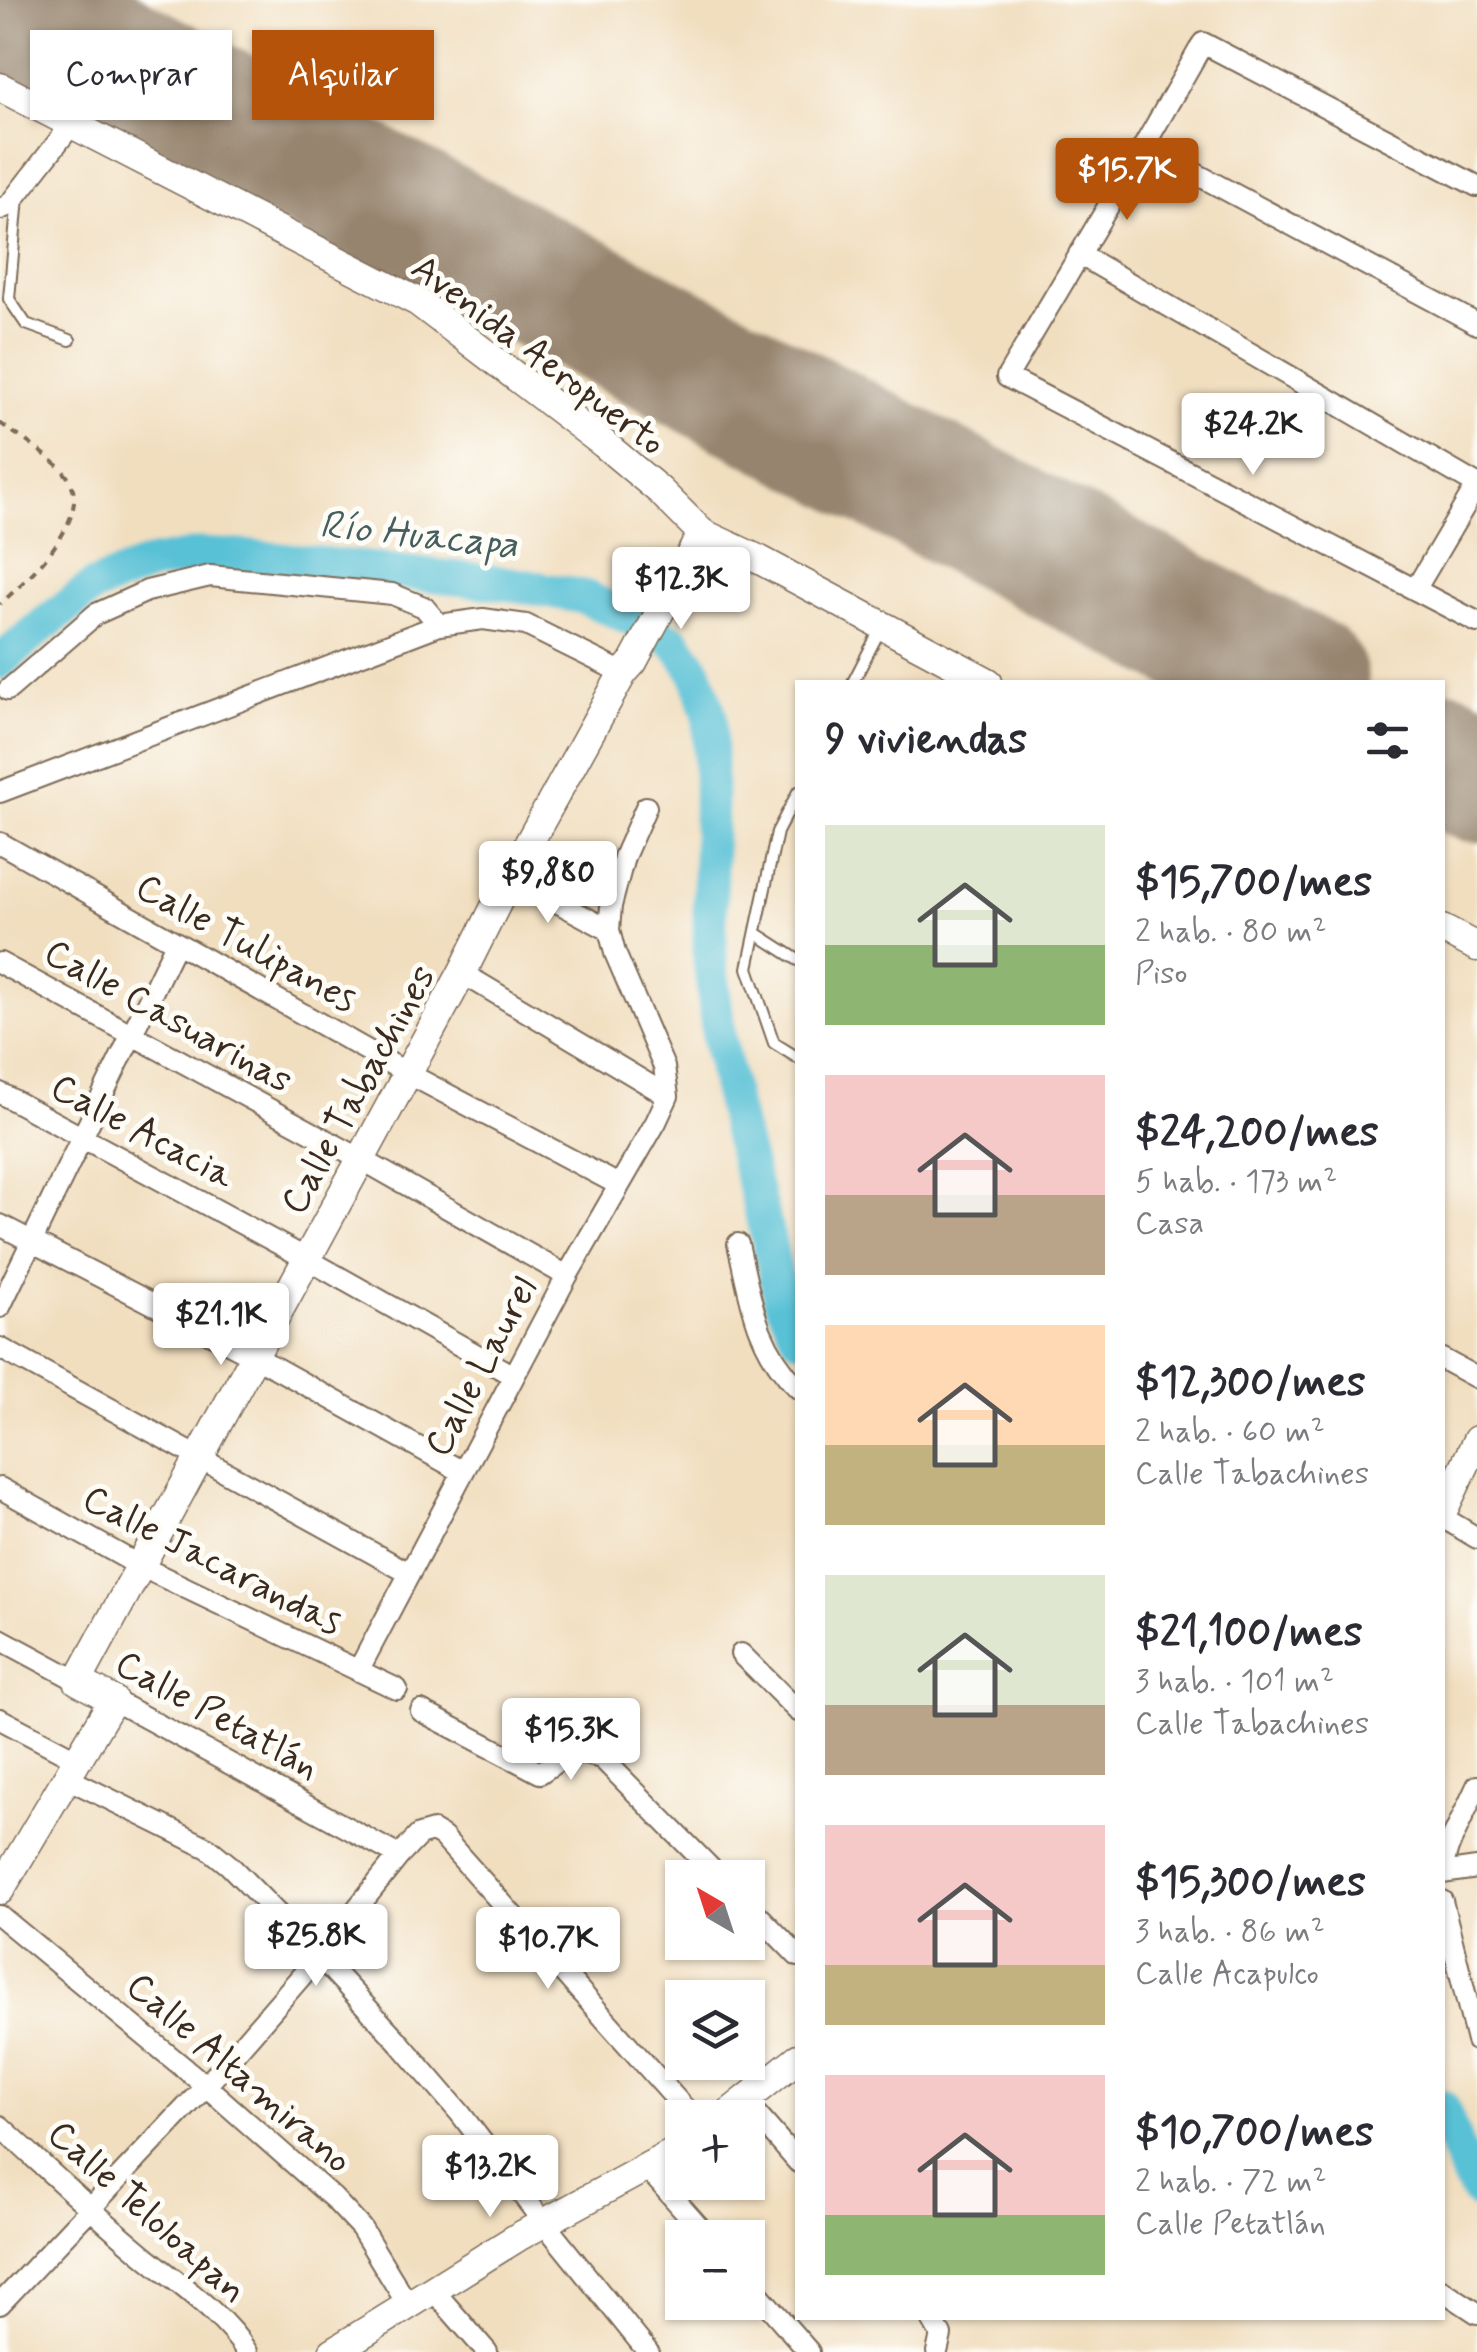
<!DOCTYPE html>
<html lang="es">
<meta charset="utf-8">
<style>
body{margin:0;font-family:Mynerve,sans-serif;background:#f7f7f7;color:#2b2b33;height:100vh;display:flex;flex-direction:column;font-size:38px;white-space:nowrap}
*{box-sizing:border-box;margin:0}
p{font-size:32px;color:#7c7c81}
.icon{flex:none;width:55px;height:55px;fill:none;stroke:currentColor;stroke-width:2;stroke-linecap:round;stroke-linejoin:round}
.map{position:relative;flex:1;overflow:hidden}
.side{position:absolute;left:795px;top:680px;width:650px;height:1640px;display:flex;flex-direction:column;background:#fff;border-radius:0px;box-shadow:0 2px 8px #0004}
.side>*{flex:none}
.hud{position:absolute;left:30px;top:30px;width:615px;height:90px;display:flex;gap:20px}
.needle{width:65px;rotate:321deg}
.tools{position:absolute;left:665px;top:1860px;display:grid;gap:20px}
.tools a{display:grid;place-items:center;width:100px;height:100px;border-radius:0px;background:#fff;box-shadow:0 2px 8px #0004;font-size:50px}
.price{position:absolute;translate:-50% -85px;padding:0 22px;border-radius:10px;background:#fff;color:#222;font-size:32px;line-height:65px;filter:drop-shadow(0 2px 5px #0008)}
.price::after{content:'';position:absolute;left:50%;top:60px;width:30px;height:22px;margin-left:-15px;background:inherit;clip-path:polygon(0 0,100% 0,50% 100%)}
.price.selected{background:#b45309;color:#fff}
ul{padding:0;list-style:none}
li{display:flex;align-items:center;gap:30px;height:250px;padding:0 30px}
li span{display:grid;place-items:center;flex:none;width:280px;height:200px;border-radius:0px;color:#555}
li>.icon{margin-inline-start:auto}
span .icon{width:120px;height:120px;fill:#fffc;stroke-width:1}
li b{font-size:42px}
h2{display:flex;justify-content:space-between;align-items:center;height:120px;padding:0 30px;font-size:42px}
.tag{padding:0 35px;border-radius:0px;background:#fff;box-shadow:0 2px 8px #0004;font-size:35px;line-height:90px}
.tag.selected{background:#b45309;color:#fff}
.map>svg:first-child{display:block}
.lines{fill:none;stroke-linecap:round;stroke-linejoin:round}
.river{stroke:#59c1d6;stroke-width:35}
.runway{stroke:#96846e;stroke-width:135}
.service-casing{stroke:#7b6956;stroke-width:14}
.minor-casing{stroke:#7b6956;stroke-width:24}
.tertiary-casing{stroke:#7b6956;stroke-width:31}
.path{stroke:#7b6956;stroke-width:4;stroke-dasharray:8 8;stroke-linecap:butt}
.service{stroke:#fff;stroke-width:10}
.minor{stroke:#fff;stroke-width:20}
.tertiary{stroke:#fff;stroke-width:28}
.labels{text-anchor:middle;stroke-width:10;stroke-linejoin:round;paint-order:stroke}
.street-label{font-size:38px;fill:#3b2a1e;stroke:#fdfcf7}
.water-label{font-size:40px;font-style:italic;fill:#465f5e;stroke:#fdfcf7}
</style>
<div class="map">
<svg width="1477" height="2352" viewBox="0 0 1477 2352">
<rect width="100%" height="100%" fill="#fdfcf7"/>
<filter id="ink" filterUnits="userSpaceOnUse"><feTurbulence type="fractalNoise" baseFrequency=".01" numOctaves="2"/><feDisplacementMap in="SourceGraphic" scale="20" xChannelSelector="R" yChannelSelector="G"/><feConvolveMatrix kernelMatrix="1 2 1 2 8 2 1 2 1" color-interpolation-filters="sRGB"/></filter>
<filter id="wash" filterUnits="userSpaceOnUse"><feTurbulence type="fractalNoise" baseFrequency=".0048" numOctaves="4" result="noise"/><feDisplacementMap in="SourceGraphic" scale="40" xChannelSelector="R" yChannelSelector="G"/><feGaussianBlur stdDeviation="2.25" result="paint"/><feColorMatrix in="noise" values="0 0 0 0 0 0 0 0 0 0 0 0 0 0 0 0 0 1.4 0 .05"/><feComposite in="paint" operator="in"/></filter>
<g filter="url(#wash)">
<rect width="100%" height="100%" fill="#f1debf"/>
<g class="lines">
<!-- river -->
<path class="river" d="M0,662L42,626L93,587L148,565L202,555L262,558L512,584L584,597L633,619L675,642L696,672L710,716V960L719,1037L733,1108L768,1238L780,1298L798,1336
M1442,2107L1466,2173L1477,2191"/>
<!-- runway -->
<path class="runway" d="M2,0L1301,682
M1442,757L1477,775"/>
</g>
</g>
<g filter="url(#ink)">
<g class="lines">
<defs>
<path id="service" d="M18,197L9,299L26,324L70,340
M853,682L882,626
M798,792L777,832L748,968L774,1043L798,1058
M756,933L798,960"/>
<path id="minor" d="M1144,146L1477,324
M1477,186L1203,43L1144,146L1007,377L1477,622
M0,209L9,205L72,124
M1079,254L1477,485L1415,590
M8,690L96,614L147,591L210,576L392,594L424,607L439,625
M0,792L439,625L483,619L526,625L623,673
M646,807L624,857L611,906L609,930L615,953L664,1067L668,1096
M0,843L407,1073L619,1185
M510,877L609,930
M0,963L361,1159L567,1276
M462,973L668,1096
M0,1093L307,1259L514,1376
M0,1225L254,1356L463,1472
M738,1244C751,1299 755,1345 798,1388
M0,1307L176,943
M0,1348L409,1573
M1442,1359L1477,1378
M0,1488L140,1566L397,1689
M1442,1517L1477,1538
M0,1639L78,1681
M741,1654L798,1711
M358,1671L567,1276L656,1122L668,1096
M113,1700L399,1856
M421,1711L540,1773L572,1751L602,1758L720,1878
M0,1719L78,1760
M67,1778L208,1848L229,1865L319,1956L398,2041L460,2113L544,2223L648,2352
M1442,1868L1448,1848L1477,1786
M1442,1873L1477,1868
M1442,1901L1477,2041
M748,1905L798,1956
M0,1916L206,2086L333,2198L361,2228L408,2305
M744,2100L798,2162
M0,2126C46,2168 91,2211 139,2251C174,2281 223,2313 247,2352
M647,2168L709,2238
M748,2282L809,2352
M433,2290L487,2352
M1442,2290L1477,2313
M0,2304L206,2086L319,1956L399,1856L419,1835L433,1831L443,1837L693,2118
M931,2318L941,2335L937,2352"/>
<path id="tertiary" d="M0,87L418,302L604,444L659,490L702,533L760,560L988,682
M1442,929L1477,947
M1442,1513L1477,1440
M0,1890L113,1700L78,1681L462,973L510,877L623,673L633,662L702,533
M723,2118L798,2058
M333,2352L518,2237L682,2148"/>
</defs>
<!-- service casing -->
<use href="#service" class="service-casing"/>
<!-- minor casing -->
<use href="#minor" class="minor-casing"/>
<!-- tertiary casing -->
<use href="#tertiary" class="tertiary-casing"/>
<!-- path -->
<path class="path" d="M0,423C20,438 52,456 67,476C96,517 28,579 0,604"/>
<!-- service -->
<use href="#service" class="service"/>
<!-- minor -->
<use href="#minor" class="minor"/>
<!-- tertiary -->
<use href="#tertiary" class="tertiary"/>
</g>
</g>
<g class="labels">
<!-- street labels -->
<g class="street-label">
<text transform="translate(539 354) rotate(37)" y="13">Avenida Aeropuerto</text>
<text transform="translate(247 942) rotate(29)" y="13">Calle Tulipanes</text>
<text transform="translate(169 1015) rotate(29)" y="13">Calle Casuarinas</text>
<text transform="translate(357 1089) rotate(-61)" y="13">Calle Tabachines</text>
<text transform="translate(143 1130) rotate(28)" y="13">Calle Acacia</text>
<text transform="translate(480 1366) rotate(-62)" y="13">Calle Laurel</text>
<text transform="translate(213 1559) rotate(27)" y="13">Calle Jacarandas</text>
<text transform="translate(218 1714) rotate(29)" y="13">Calle Petatlán</text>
<text transform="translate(240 2072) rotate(41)" y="13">Calle Altamirano</text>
<text transform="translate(148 2211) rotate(42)" y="13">Calle Teloloapan</text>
</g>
<!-- water labels -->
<g class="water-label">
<text transform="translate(419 533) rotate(6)" y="14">Río Huacapa</text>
</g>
</g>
</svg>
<div class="tools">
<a><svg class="needle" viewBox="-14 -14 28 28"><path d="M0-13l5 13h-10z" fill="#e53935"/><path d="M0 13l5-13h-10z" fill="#7c7c81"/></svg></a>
<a><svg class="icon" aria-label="layers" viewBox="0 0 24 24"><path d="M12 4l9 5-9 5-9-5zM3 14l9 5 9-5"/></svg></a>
<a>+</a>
<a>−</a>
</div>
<b class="price selected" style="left:1127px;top:223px">$15.7K</b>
<b class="price" style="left:1253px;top:478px">$24.2K</b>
<b class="price" style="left:681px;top:632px">$12.3K</b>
<b class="price" style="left:548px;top:926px">$9,880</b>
<b class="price" style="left:221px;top:1368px">$21.1K</b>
<b class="price" style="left:571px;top:1783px">$15.3K</b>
<b class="price" style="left:316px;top:1989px">$25.8K</b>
<b class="price" style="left:548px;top:1992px">$10.7K</b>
<b class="price" style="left:490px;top:2220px">$13.2K</b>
<div class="hud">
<a class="tag">Comprar</a>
<a class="tag selected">Alquilar</a>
</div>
<section class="side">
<h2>9 viviendas<svg class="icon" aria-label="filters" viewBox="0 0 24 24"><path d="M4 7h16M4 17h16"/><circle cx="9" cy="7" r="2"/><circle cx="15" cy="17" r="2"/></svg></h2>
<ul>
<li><span style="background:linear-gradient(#dfe7d0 60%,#8fb573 0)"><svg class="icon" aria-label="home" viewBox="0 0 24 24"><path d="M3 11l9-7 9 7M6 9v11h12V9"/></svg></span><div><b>$15,700/mes</b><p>2 hab. · 80 m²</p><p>Piso</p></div></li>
<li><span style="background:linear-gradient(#f6c9c9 60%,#b9a48a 0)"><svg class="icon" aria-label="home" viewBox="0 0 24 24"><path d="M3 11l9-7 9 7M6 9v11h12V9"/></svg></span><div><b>$24,200/mes</b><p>5 hab. · 173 m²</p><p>Casa</p></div></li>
<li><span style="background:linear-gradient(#ffd9b3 60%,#c2b280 0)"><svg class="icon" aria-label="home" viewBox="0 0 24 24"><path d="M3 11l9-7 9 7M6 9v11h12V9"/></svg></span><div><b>$12,300/mes</b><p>2 hab. · 60 m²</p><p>Calle Tabachines</p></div></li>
<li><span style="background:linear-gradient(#dfe7d0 65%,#b9a48a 0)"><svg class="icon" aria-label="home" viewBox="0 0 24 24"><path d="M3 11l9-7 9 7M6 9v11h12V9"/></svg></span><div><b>$21,100/mes</b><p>3 hab. · 101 m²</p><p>Calle Tabachines</p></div></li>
<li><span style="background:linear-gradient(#f6c9c9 70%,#c2b280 0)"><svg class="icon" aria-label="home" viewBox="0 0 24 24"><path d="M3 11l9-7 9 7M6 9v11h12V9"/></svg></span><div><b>$15,300/mes</b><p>3 hab. · 86 m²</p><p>Calle Acapulco</p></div></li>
<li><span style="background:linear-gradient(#f6c9c9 70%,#8fb573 0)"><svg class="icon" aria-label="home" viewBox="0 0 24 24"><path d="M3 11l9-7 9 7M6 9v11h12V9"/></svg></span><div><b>$10,700/mes</b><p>2 hab. · 72 m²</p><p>Calle Petatlán</p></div></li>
</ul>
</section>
</div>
